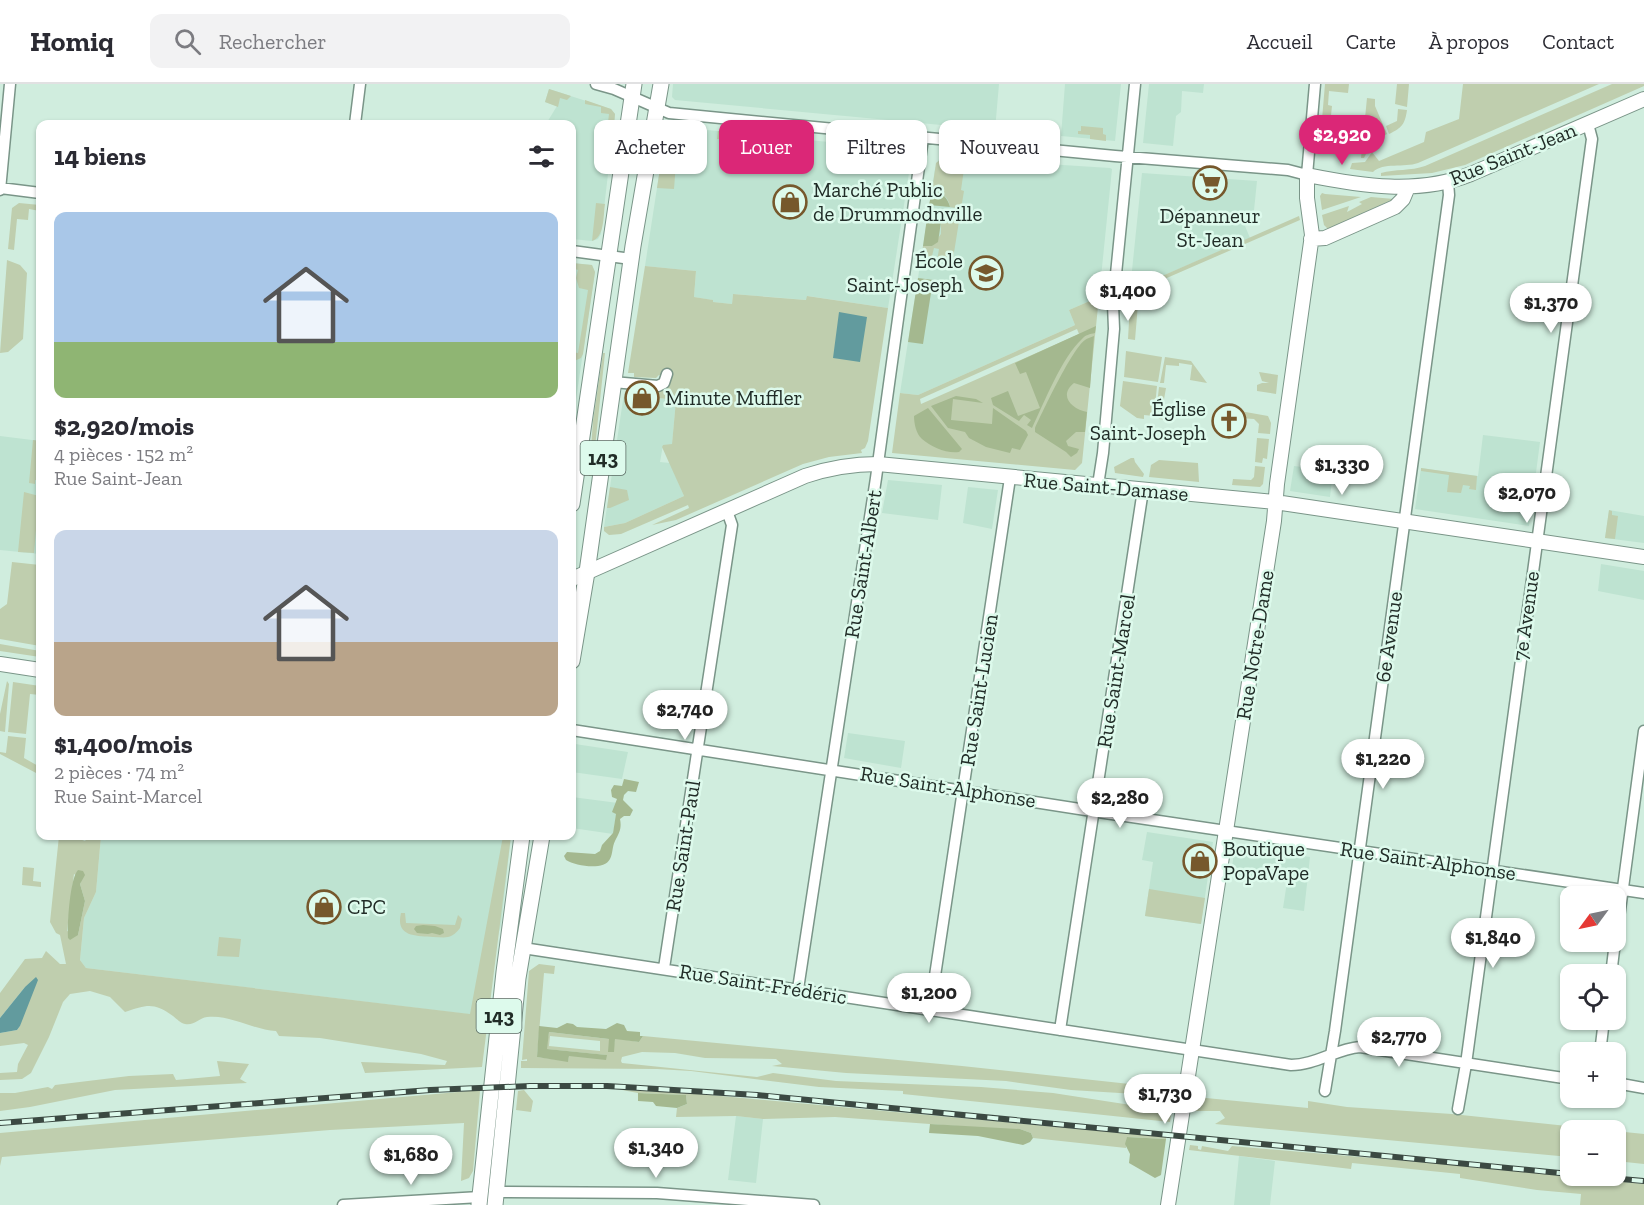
<!DOCTYPE html>
<html lang="fr">
<meta charset="utf-8">
<style>
body{margin:0;font-family:"Zilla Slab",serif;background:#f2f2f3;color:#2b2b33;height:100vh;display:flex;flex-direction:column;font-size:22px;white-space:nowrap}
*{box-sizing:border-box;margin:0}
p{font-size:20px;color:#7c7c81}
.icon{flex:none;width:33px;height:33px;fill:none;stroke:currentColor;stroke-width:2;stroke-linecap:round;stroke-linejoin:round}
.map{position:relative;flex:1;overflow:hidden}
.sheet{position:absolute;left:36px;top:36px;width:540px;height:720px;display:flex;flex-direction:column;background:#fff;border-radius:12px;box-shadow:0 2px 4px #0004}
.sheet>*{flex:none}
.banner{position:absolute;left:594px;top:36px;width:570px;height:54px;display:flex;gap:12px}
.needle{width:39px;rotate:237deg}
.buttons{position:absolute;left:1560px;top:802px;display:grid;gap:12px}
.buttons a{display:grid;place-items:center;width:66px;height:66px;border-radius:12px;background:#fff;box-shadow:0 2px 4px #0004;font-size:30px}
.price{position:absolute;translate:-50% -51px;padding:0 14px;border-radius:21px;background:#fff;color:#222;font-size:20px;line-height:39px;filter:drop-shadow(0 2px 3px #0008)}
.price::after{content:'';position:absolute;left:50%;top:36px;width:18px;height:14px;margin-left:-9px;background:inherit;clip-path:polygon(0 0,100% 0,50% 100%)}
.price.selected{background:#db2777;color:#fff}
ul{padding:0;list-style:none}
li{display:grid;align-content:center;gap:12px;height:318px;padding:0 18px}
li span{display:grid;place-items:center;height:186px;border-radius:12px;color:#555}
li>.icon{margin-inline-start:auto}
span .icon{width:108px;height:108px;fill:#fffc;stroke-width:1}
li b{font-size:26px}
h2{display:flex;justify-content:space-between;align-items:center;height:72px;padding:0 18px;font-size:26px}
.tag{padding:0 21px;border-radius:12px;background:#fff;box-shadow:0 2px 4px #0004;font-size:21px;line-height:54px}
.tag.selected{background:#db2777;color:#fff}
header{display:flex;align-items:center;gap:36px;box-sizing:border-box;height:84px;padding:0 30px;background:#fff;border-bottom:2px solid #e1e1e2}
header strong{font-size:28px}
nav{display:flex;gap:33px;margin-inline-start:auto;font-size:21px}
.search{width:420px;height:54px;background:#f2f2f3;display:flex;align-items:center;gap:15px;box-sizing:border-box;padding:0 21px;border-radius:12px;color:#7c7c81;font-size:22px}
.map>svg:first-child{display:block}
.built{fill:#bee3d1}
.green{fill:#bfceae;fill-rule:evenodd}
.forest{fill:#a4b88f}
.water{fill:#629b9e}
.lines{fill:none;stroke-linecap:round;stroke-linejoin:round}
.street-casing{stroke:#7a9588;stroke-width:13}
.secondary-casing{stroke:#7a9588;stroke-width:16}
.primary-casing{stroke:#7a9588;stroke-width:17}
.street{stroke:#fff;stroke-width:10}
.secondary{stroke:#fff;stroke-width:14}
.primary{stroke:#fff;stroke-width:15}
.rail-casing{stroke:#3b4942;stroke-width:6}
.rail{stroke:#ddfaec;stroke-width:4;stroke-dasharray:11;stroke-linecap:butt}
.labels{text-anchor:middle;stroke-width:5;stroke-linejoin:round;paint-order:stroke}
.shield{fill:#ddfaec;stroke:#596a62;stroke-width:1.5}
.shield-label{font-size:20px;font-weight:bold;fill:#212c27}
.street-label{font-size:21px;fill:#212c27;stroke:#ddfaec}
.poi-label{font-size:21px;fill:#212c27;stroke:#ddfaec;text-anchor:start}
</style>
<header>
<strong>Homiq</strong>
<div class="search"><svg class="icon" aria-label="search" viewBox="0 0 24 24"><circle cx="10" cy="10" r="6"/><path d="M15 15l6 6"/></svg>Rechercher</div>
<nav><a>Accueil</a><a>Carte</a><a>À propos</a><a>Contact</a></nav>
</header>
<div class="map">
<svg width="1644" height="1121" viewBox="0 0 1644 1121">
<rect width="100%" height="100%" fill="#d0edde"/>
<!-- built -->
<path class="built" d="M673,0H999L995,46L675,16L672,13Z
M1065,0H1121L1115,57L1061,52Z
M1149,0H1204L1203,9L1182,7L1181,28L1176,32L1173,62L1143,59Z
M549,5L611,25L615,30L601,150L598,155L592,157L572,155V40H546L557,22L545,18Z
M676,43L911,66V76L888,224L808,212L807,216L733,210L732,220L712,218V216L694,213L696,187L645,182L665,52L668,48Z
M950,69L1063,81L1110,84L1112,85L1099,213L1069,226L1075,241L918,311L900,309L935,85L939,75Z
M1142,89L1257,97L1253,136L1245,142L1250,154L1130,206Z
M572,179L592,181L595,188L572,342Z
M633,307L658,310V314L676,316L672,361H663L660,378L670,379L684,412L625,439L604,443L623,316L625,308Z
M1483,351L1540,358L1529,442L1415,425L1421,384L1478,392Z
M0,352L40,357V470L0,466Z
M1294,382L1333,387L1330,413L1290,407Z
M888,396L942,401L938,436L882,429Z
M968,403L998,406L992,445L963,439Z
M1609,426L1644,432V459L1605,454Z
M1601,480L1644,487V516L1598,507Z
M848,649L905,657L901,684L844,674Z
M575,660L628,668L622,695L572,688V661Z
M572,713L618,719L613,750L572,744Z
M1147,748L1213,758L1201,840L1145,832L1153,778L1142,776Z
M101,752H511L501,841L475,931L86,884L80,876L84,834L96,808Z
M1235,762L1310,773L1304,827L1283,824L1287,798L1231,790Z
M736,1032L763,1035L756,1099L728,1096Z
M1239,1072L1275,1077L1270,1121H1234Z"/>
<!-- green -->
<path class="green" d="M1325,0H1349L1348,9L1329,7L1328,21L1332,22L1328,60L1320,59Z
M1397,0H1409L1407,23L1395,20Z
M1463,0H1599L1418,79C1404,84 1383,78 1373,88L1350,85L1352,79L1365,78L1372,68L1379,77L1424,58L1426,48L1459,35Z
M1612,0H1644V2L1465,81L1432,89L1381,92V89C1395,85 1411,87 1425,82Z
M549,5L571,12L567,16L560,14L558,23L545,18Z
M1367,14L1375,15V22L1387,50L1367,59L1366,70L1364,74H1361Z
M585,16L611,25L615,30L612,65L605,64L609,30L601,29V23L585,20Z
M1398,25L1407,26C1405,40 1402,44 1389,50L1386,42L1397,37Z
M1081,42L1103,44V50L1106,51V57L1090,55V51L1078,50V47H1081Z
M676,43H681L680,52L678,53L674,105L657,104L665,52L668,48Z
M687,44L704,46L702,60L685,58Z
M718,47L811,56V64H808V57L769,54L768,60H765V54L722,50L721,55H717Z
M947,70L966,71L961,106L964,107L961,125L950,123C949,114 941,106 932,106L936,79Z
M1322,109L1325,110L1361,113L1322,126L1320,112Z
M1371,113L1394,115L1328,145L1324,141L1322,131L1349,122L1347,128L1362,120L1359,118Z
M19,119L40,121V127L29,125L28,136L17,135L14,166L8,165L12,124Z
M596,119L605,120C603,132 605,153 592,157Z
M949,129L960,131L953,175L941,173L940,178L937,177L939,165L934,164L932,172L921,178L923,162H932L941,150V138Z
M1299,132L1300,136L1130,210V206Z
M7,176L20,181L27,189L23,255L8,268L0,269Z
M572,179L592,181L595,188L583,270L581,274L572,278V268L578,269L588,206L579,204L576,194L578,186L572,184Z
M645,182L696,187L694,213L713,216V218L732,220L733,210L806,216L807,212L888,224L868,357L865,364L861,366L862,369L829,373L803,380L676,436L652,441L689,424L688,421L621,450L609,451L604,447V443L625,439L684,412L662,363L663,361L672,360L676,316L658,314V308L669,302L671,292L659,291L656,294L634,293V289H628Z
M1099,213L1082,379L1075,386L892,369L900,309L918,311L1073,242L1075,241L1069,226ZM1077,245L1079,250L921,320L920,315Z
M1130,220H1138L1135,256L1128,255Z
M1126,267L1162,273L1158,298L1124,293Z
M603,269H605L592,392H589L593,337Z
M1165,273L1191,277L1207,299L1190,296L1192,281L1179,279V282L1166,281L1164,299H1160Z
M1259,288L1278,291L1276,310L1257,307V301L1262,299H1269L1262,297Z
M1123,297L1157,302L1154,332L1144,331V335L1137,334L1120,322Z
M1159,303L1166,304L1163,321L1167,327L1175,328L1174,337L1159,335L1156,329Z
M1240,327L1268,332L1271,339L1270,350L1258,349L1259,340L1254,335L1239,334Z
M1257,354L1269,355L1267,375L1263,374L1262,379L1255,378Z
M33,356L40,357V397L35,396V400L29,399Z
M1131,374H1134L1135,378L1144,390L1143,393L1115,389L1114,383Z
M1159,376L1198,379L1199,398L1149,393L1151,381Z
M1255,382L1265,383L1263,400L1260,403L1232,401L1233,395L1251,396L1254,393Z
M1421,384L1477,392L1476,406L1469,405L1470,402L1463,401L1461,409L1447,408L1449,391L1421,387Z
M610,403L627,406L629,416L610,424H607Z
M24,408L39,412L34,469L18,468Z
M1609,426L1612,427V431L1618,432L1615,455L1605,454Z
M12,478L40,481V562L0,555V525L7,520Z
M0,560L40,567V573L0,567Z
M7,597L9,600L5,648L0,647V630Z
M13,598L40,602V611L30,610L26,650L8,648Z
M8,652L26,654L24,674L40,683V712L37,711L38,690L0,670V668L6,669Z
M59,752H76L77,754L85,757L89,752H101L96,808L84,834L80,876L86,884L470,930L503,752H511L482,983L365,989L361,978L445,981L447,977L421,970L320,954L279,952L276,947C253,946 230,930 207,933C199,934 194,942 185,940C180,939 177,935 173,932C153,918 147,921 125,928L110,913L90,907L70,910L63,918L49,953L31,989L22,995L0,996V989L17,988L18,980L28,961L24,959L0,962V949L17,946L20,942L25,903L0,934V909L25,875L42,874L46,867L60,880H66L60,851L56,849L50,838ZM74,790L82,795L80,800L85,817L78,851L67,847Z
M23,783L34,784L33,797L41,798V803L22,801Z
M1149,805L1205,814L1201,840L1145,832Z
M401,829H405L406,839L455,841L458,831L462,835L460,844C457,848 453,852 448,853C444,854 438,853 433,853C416,852 395,853 401,829Z
M219,853L241,855L239,873L217,872Z
M539,880L555,882L554,890L544,889L537,973L568,977L569,972L606,971L546,965L549,948L609,955L613,968L615,954L639,958L643,952L962,982L1176,1005L1175,1010L1168,1012L1071,1006L1006,997L846,989L772,982L782,980L776,975L705,974L675,969L642,968L622,973L621,977L622,979L757,993L773,989L836,997L981,1003L1053,1009L1163,1026L1171,1031L1170,1038L903,1010V1007L819,1003L691,987L657,985L521,984V977H527V975L522,976L529,887ZM550,952L600,957V967L549,962Z
M217,977L249,980L240,995L247,999L115,1006L30,1023L0,1027V1009H15L48,1003L52,1005L55,1001L129,992L173,990L176,996L220,992Z
M524,1006L533,1017L531,1028L516,1026L518,1007Z
M622,1006L689,1009L1166,1053V1055L1127,1053L1126,1064L1033,1054L1031,1049L1020,1045L1011,1046L835,1033L763,1035L736,1032L676,1033L677,1024L687,1020L686,1011L638,1009Z
M469,1007H480L473,1087L469,1094L461,1097L464,1039L330,1046L2,1073L0,1082V1049Z
M1196,1013L1308,1024V1017L1347,1023L1452,1030L1644,1050V1080L1616,1077V1047H1570V1073L1215,1040L1225,1034L1220,1027H1194Z
M1190,1061L1198,1062V1065L1201,1066L1202,1062L1228,1067L1232,1062L1513,1086L1644,1100V1121H1580L1581,1110L1537,1106L1460,1094V1090L1352,1079L1351,1085L1189,1066Z"/>
<!-- forest -->
<path class="forest" d="M932,106C941,107 948,114 950,123L929,121Z
M928,127L949,129L941,138L938,158L932,162H923Z
M918,194L933,196L923,260L908,258Z
M1096,242L1095,249C1090,250 1085,251 1082,255C1062,273 1044,319 1032,344L1027,341L1031,336L1024,331L1019,337L993,321L991,314L1008,307L1018,332L1040,324L1026,288L1020,290L1015,279Z
M1094,252L1090,304L1074,299C1058,312 1072,325 1087,328L1085,348H1076L1066,357L1068,362L1079,365L1077,369L1071,373L1066,368L1035,348V344C1043,327 1072,265 1085,256C1087,254 1092,253 1094,252Z
M956,312L976,315L983,319L953,315L951,336L992,340L993,324L1026,347L1028,351L1020,366L1012,364L1010,369L986,363L969,354L965,348L948,344L931,322Z
M928,324L962,365L959,368C947,370 931,363 922,355C916,350 914,339 914,332Z
M624,695L639,698L636,708L628,707L624,711L623,716L633,726L630,732H624L620,735C622,745 619,749 615,757C612,763 613,769 610,775C604,787 576,782 566,776L564,772L567,768L595,770L600,767L602,761L613,749L616,730L612,728L617,715L612,713L611,706L614,701L622,702Z
M78,786L83,787L85,791L80,800L85,817L78,851L70,856L68,854C67,841 70,794 78,786Z
M423,841L435,842L443,845L444,849L440,851L432,849L428,850L417,849L414,845L416,842Z
M567,939L573,940L577,943L606,945L617,939L624,941L627,947L640,948V952H643L639,958L615,955L614,968H608L609,955L549,948L547,965L607,971L606,976L569,972L568,978L537,973L539,942L557,944Z
M638,1009L686,1011L687,1020L677,1024L656,1022L653,1018L638,1017Z
M930,1040L1020,1045L1031,1049L1033,1054L1030,1058L1023,1061L978,1052L929,1049Z
M1127,1053L1166,1055L1161,1091L1155,1094L1129,1079L1130,1070L1125,1060Z"/>
<!-- water -->
<path class="water" d="M839,228L867,233L860,278L833,274Z
M36,893L38,896L20,942L17,946L0,949V934L25,903Z"/>
<g class="lines">
<defs>
<path id="street" d="M596,0L614,5L669,29L1115,72L1288,86L1307,91L1315,0
M355,40L360,0
M0,104L40,109
M0,106L10,0
M572,167L631,175
M613,298L658,302L664,299L667,290
M1098,401L1103,369L1114,245L1113,220L1135,0
M572,646L1105,729L1644,809
M1616,856L1644,647
M523,864L1291,981C1315,981 1336,965 1360,963L1570,995
M664,884L732,441L727,427
M1611,891L1615,858
M798,905L876,394L923,54
M930,925L1010,394
M1060,946L1143,406
M1600,969L1604,936
M1616,999L1644,1004
M1325,1007L1335,947L1449,111L1448,98
M1458,1025L1466,980L1592,55L1588,40
M496,1108L657,1109L814,1121
M343,1121L480,1113"/>
<path id="secondary" d="M1311,155L1325,154L1395,123L1403,115L1408,103
M572,495L805,392C829,384 852,380 878,380L1275,418L1644,473
M0,580L40,586
M1168,1121L1274,437L1277,400L1312,151L1307,114V91C1362,102 1418,111 1471,90L1644,15"/>
<path id="primary" d="M572,420L634,0
M572,577L587,488L633,162L661,0
M479,1121L504,888L522,752
M495,1121L518,894L542,752"/>
</defs>
<!-- street casing -->
<use href="#street" class="street-casing"/>
<!-- secondary casing -->
<use href="#secondary" class="secondary-casing"/>
<!-- primary casing -->
<use href="#primary" class="primary-casing"/>
<!-- street -->
<use href="#street" class="street"/>
<!-- secondary -->
<use href="#secondary" class="secondary"/>
<!-- primary -->
<use href="#primary" class="primary"/>
<defs>
<path id="rail" d="M0,1039L430,1006L530,1002H607L757,1011L1570,1090
M1588,1092L1644,1097"/>
</defs>
<!-- rail casing -->
<use href="#rail" class="rail-casing"/>
<!-- rail -->
<use href="#rail" class="rail"/>
</g>
<!-- icons -->
<defs>
<symbol id="supermarket-ring" viewBox="-11 -11 22 22"><circle r="9.5" fill="#ddfaec" stroke="#76582c" stroke-width="1.5"/><path d="M-6-5.5h2.5l.6 2H6L4.5 2H-2.5L-4.4-4H-6ZM-1.5 3.2a1.3 1.3 0 1 0 .1 0ZM3 3.2a1.3 1.3 0 1 0 .1 0Z" fill="#76582c"/></symbol>
<symbol id="shop-ring" viewBox="-11 -11 22 22"><circle r="9.5" fill="#ddfaec" stroke="#76582c" stroke-width="1.5"/><path d="M-5-2.5h2.3a2.7 3.5 0 0 1 5.4 0H5L5.5 6h-11ZM-1.5-2.5h3a1.5 2.3 0 0 0-3 0Z" fill="#76582c"/></symbol>
<symbol id="school-ring" viewBox="-11 -11 22 22"><circle r="9.5" fill="#ddfaec" stroke="#76582c" stroke-width="1.5"/><path d="M0-5L7-2L0 1L-7-2ZM-4 1L0 2.5L4 1V4Q0 6-4 4Z" fill="#76582c"/></symbol>
<symbol id="church-ring" viewBox="-11 -11 22 22"><circle r="9.5" fill="#ddfaec" stroke="#76582c" stroke-width="1.5"/><path d="M-1.2-6h2.4v3.5h3.3v2.4h-3.3V6h-2.4V-.1h-3.3v-2.4h3.3Z" fill="#76582c"/></symbol>
</defs>
<g fill-rule="evenodd">
<use href="#supermarket-ring" x="1191" y="80" width="38" height="38"/>
<use href="#shop-ring" x="771" y="99" width="38" height="38"/>
<use href="#school-ring" x="967" y="170" width="38" height="38"/>
<use href="#shop-ring" x="623" y="295" width="38" height="38"/>
<use href="#church-ring" x="1210" y="318" width="38" height="38"/>
<use href="#shop-ring" x="1181" y="758" width="38" height="38"/>
<use href="#shop-ring" x="305" y="804" width="38" height="38"/>
</g>
<g class="labels">
<!-- shield labels -->
<g class="shield">
<rect x="580.5" y="357" width="45" height="34" rx="4.5"/>
<rect x="476.5" y="915" width="45" height="34" rx="4.5"/>
</g>
<g class="shield-label">
<text x="603" y="381">143</text>
<text x="499" y="939">143</text>
</g>
<!-- street labels -->
<g class="street-label">
<text transform="translate(1513 70) rotate(-22)" y="7">Rue Saint-Jean</text>
<text transform="translate(1106 403) rotate(5)" y="7">Rue Saint-Damase</text>
<text transform="translate(863 480) rotate(-81)" y="7">Rue Saint-Albert</text>
<text transform="translate(1526 532) rotate(-82)" y="7">7e Avenue</text>
<text transform="translate(1389 553) rotate(-82)" y="7">6e Avenue</text>
<text transform="translate(1255 561) rotate(-81)" y="7">Rue Notre-Dame</text>
<text transform="translate(1116 587) rotate(-81)" y="7">Rue Saint-Marcel</text>
<text transform="translate(979 606) rotate(-81)" y="7">Rue Saint-Lucien</text>
<text transform="translate(948 703) rotate(9)" y="7">Rue Saint-Alphonse</text>
<text transform="translate(683 762) rotate(-81)" y="7">Rue Saint-Paul</text>
<text transform="translate(1428 777) rotate(8)" y="7">Rue Saint-Alphonse</text>
<text transform="translate(763 900) rotate(9)" y="7">Rue Saint-Frédéric</text>
</g>
<!-- poi labels -->
<g class="poi-label">
<text x="813" y="113">Marché Public<tspan x="813" dy="24">de Drummodnville</tspan></text>
<text x="1210" y="139" text-anchor="middle">Dépanneur<tspan x="1210" dy="24">St-Jean</tspan></text>
<text x="963" y="184" text-anchor="end">École<tspan x="963" dy="24">Saint-Joseph</tspan></text>
<text x="665" y="321">Minute Muffler</text>
<text x="1206" y="332" text-anchor="end">Église<tspan x="1206" dy="24">Saint-Joseph</tspan></text>
<text x="1223" y="772">Boutique<tspan x="1223" dy="24">PopaVape</tspan></text>
<text x="347" y="830">CPC</text>
</g>
</g>
</svg>
<div class="buttons">
<a><svg class="needle" viewBox="-14 -14 28 28"><path d="M0-13l5 13h-10z" fill="#e53935"/><path d="M0 13l5-13h-10z" fill="#7c7c81"/></svg></a>
<a><svg class="icon" aria-label="locate" viewBox="0 0 24 24"><circle cx="12" cy="12" r="6"/><path d="M12 2v4M12 18v4M2 12h4M18 12h4"/></svg></a>
<a>+</a>
<a>−</a>
</div>
<b class="price selected" style="left:1342px;top:82px">$2,920</b>
<b class="price" style="left:1128px;top:238px">$1,400</b>
<b class="price" style="left:1551px;top:250px">$1,370</b>
<b class="price" style="left:1342px;top:412px">$1,330</b>
<b class="price" style="left:1527px;top:440px">$2,070</b>
<b class="price" style="left:685px;top:657px">$2,740</b>
<b class="price" style="left:1383px;top:706px">$1,220</b>
<b class="price" style="left:1120px;top:745px">$2,280</b>
<b class="price" style="left:1493px;top:885px">$1,840</b>
<b class="price" style="left:929px;top:940px">$1,200</b>
<b class="price" style="left:1399px;top:984px">$2,770</b>
<b class="price" style="left:1165px;top:1041px">$1,730</b>
<b class="price" style="left:656px;top:1095px">$1,340</b>
<b class="price" style="left:411px;top:1102px">$1,680</b>
<div class="banner">
<a class="tag">Acheter</a>
<a class="tag selected">Louer</a>
<a class="tag">Filtres</a>
<a class="tag">Nouveau</a>
</div>
<section class="sheet">
<h2>14 biens<svg class="icon" aria-label="filters" viewBox="0 0 24 24"><path d="M4 7h16M4 17h16"/><circle cx="9" cy="7" r="2"/><circle cx="15" cy="17" r="2"/></svg></h2>
<ul>
<li><span style="background:linear-gradient(#a9c7e8 70%,#8fb573 0)"><svg class="icon" aria-label="home" viewBox="0 0 24 24"><path d="M3 11l9-7 9 7M6 9v11h12V9"/></svg></span><div><b>$2,920/mois</b><p>4 pièces · 152 m²</p><p>Rue Saint-Jean</p></div></li>
<li><span style="background:linear-gradient(#c9d6e8 60%,#b9a48a 0)"><svg class="icon" aria-label="home" viewBox="0 0 24 24"><path d="M3 11l9-7 9 7M6 9v11h12V9"/></svg></span><div><b>$1,400/mois</b><p>2 pièces · 74 m²</p><p>Rue Saint-Marcel</p></div></li>
</ul>
</section>
</div>
